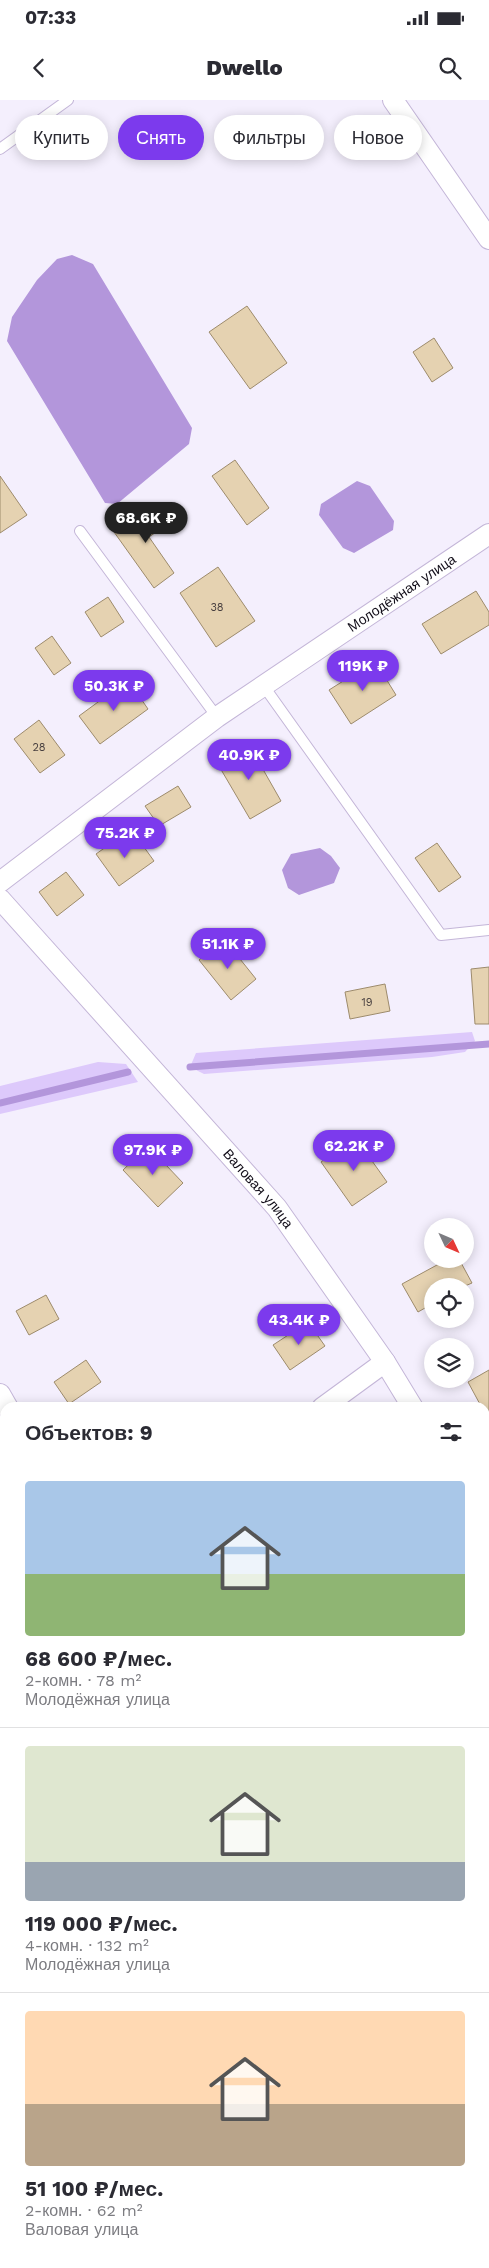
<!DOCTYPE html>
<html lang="ru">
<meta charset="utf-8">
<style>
body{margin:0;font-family:"Work Sans",sans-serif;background:#f7f7f7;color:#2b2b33;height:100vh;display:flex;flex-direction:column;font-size:19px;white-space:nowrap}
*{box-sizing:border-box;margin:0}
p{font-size:16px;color:#7c7c81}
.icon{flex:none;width:28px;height:28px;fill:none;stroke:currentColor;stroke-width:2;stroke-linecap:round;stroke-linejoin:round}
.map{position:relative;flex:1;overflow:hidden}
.panel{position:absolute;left:0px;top:1302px;width:490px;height:866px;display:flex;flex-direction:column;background:#fff;border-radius:15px 15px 0 0;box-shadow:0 2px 12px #0003}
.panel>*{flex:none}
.guide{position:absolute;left:15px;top:15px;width:460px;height:45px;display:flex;gap:10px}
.needle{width:32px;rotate:134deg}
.controls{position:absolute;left:424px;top:1118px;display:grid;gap:10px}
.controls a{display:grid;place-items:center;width:50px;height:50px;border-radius:50%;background:#fff;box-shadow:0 2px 12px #0003;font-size:25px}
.price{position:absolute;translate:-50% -42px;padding:0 11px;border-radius:18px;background:#7c3aed;color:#fff;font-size:16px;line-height:32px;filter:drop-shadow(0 1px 2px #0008)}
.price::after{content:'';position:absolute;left:50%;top:30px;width:15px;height:11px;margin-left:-8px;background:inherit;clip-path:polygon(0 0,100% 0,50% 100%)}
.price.current{background:#222;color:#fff}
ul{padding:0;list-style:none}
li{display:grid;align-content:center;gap:10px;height:265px;padding:0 25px}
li+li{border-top:1px solid #e1e1e2}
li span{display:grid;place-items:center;height:155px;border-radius:5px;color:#555}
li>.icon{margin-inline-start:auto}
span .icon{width:90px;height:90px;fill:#fffc;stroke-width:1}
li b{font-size:21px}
h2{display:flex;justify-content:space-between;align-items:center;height:60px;padding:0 25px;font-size:21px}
.pill{padding:0 18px;border-radius:22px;background:#fff;box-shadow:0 2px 12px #0003;font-size:18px;line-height:45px}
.pill.current{background:#7c3aed;color:#fff}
.status{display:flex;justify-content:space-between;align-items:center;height:35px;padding:0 25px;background:#fff;direction:ltr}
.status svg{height:14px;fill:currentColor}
header{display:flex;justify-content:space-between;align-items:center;height:65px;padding:0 25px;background:#fff;font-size:22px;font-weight:800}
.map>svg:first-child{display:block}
.green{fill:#ddc9fb}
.water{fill:#b396db}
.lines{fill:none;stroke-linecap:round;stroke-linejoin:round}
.stream{stroke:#b396db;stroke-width:7}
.building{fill:#e5d2b1;stroke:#9d8b6c}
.service-casing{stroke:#c4b6d8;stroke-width:12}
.minor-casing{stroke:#c4b6d8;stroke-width:22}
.service{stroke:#fff;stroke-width:10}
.minor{stroke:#fff;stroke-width:20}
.labels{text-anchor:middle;stroke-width:4;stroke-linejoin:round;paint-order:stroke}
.number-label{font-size:11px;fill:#463e3e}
.street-label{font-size:14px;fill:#110d18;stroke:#fff}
</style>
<div class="status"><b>07:33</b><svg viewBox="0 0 49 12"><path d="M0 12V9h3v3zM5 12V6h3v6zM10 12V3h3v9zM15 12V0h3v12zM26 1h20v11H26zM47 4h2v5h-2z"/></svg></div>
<header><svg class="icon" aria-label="back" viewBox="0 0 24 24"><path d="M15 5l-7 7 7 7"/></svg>Dwello<svg class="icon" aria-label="search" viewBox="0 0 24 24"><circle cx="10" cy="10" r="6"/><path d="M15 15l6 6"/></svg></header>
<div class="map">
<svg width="489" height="2168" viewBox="0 0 489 2168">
<rect width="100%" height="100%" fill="#f4effd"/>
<!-- green -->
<path class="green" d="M472,932L475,941L465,952L432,957L204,974L190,967L196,953Z
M98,962L126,964L138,982L0,1014V986Z"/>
<!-- water -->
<path class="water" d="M72,155L93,164L192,328L189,344L117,404L105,403L7,241L12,217L37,180L57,159Z
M357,381L370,386L394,421L393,430L354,453L343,448L319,415L321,404Z
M320,748L331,756L340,768L334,783L299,795L288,788L282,770L291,754Z"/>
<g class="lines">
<!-- stream -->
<path class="stream" d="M190,967L489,944
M0,1003L128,972"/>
</g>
<!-- building -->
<path class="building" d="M247,206L287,263L250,289L209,232Z
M434,238L453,268L432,282L413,252Z
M235,360L269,408L247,425L212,376Z
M0,376L27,415L0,433Z
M155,403L169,423L149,437L174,473L154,488L114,432Z
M218,467L255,521L216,547L180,493Z
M476,491L489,512V525L441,554L422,524Z
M108,497L124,522L101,537L85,512Z
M52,536L71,563L54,575L35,548Z
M375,561L396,595L351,624L329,590Z
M128,580L148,609L100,644L79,616Z
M39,620L65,655L40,673L14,639Z
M248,643L281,701L250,719L216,661Z
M178,686L191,707L159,726L145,706Z
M124,734L130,741L136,736L154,761L119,786L96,754Z
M437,743L461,777L439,792L415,758Z
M66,772L84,795L57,816L39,792Z
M224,839L256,879L231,900L199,860Z
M489,867V924H475L471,869Z
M385,884L390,911L350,919L345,892Z
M355,1037L387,1082L352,1106L321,1062Z
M148,1046L183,1083L158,1107L123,1070Z
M448,1159H459L472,1183L465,1186H432V1204L418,1212L402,1184Z
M46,1195L59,1219L29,1235L16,1211Z
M308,1222L325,1246L290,1270L273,1245Z
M86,1260L101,1282L69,1304L54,1282Z
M489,1270V1319L485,1308H482L468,1282Z"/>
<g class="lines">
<defs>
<path id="service" d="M0,49L68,0
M80,431L217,617
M263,585L441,835L489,830"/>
<g id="minor">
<path d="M393,0L489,139"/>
<path id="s1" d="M0,782L217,617L489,434"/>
<path id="s2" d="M0,799L277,1108L385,1262L413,1308"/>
<path d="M0,1294L8,1308"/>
<path d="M322,1308L385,1262"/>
<path d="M485,1428L489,1435"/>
<path d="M485,1920L489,1918"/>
<path d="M0,1943L5,1951"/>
<path d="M138,2164L141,2168"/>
<path d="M115,2168L123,2164"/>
</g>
</defs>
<!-- service casing -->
<use href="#service" class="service-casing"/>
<!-- minor casing -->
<use href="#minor" class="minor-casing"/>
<!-- service -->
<use href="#service" class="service"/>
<!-- minor -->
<use href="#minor" class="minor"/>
</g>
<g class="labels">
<!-- number labels -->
<g class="number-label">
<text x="217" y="511">38</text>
<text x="39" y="651">28</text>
<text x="367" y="906">19</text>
</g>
<!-- street labels -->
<g class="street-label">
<text dy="5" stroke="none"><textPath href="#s1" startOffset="495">Молодёжная улица</textPath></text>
<text dy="5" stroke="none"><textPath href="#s2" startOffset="388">Валовая улица</textPath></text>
</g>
</g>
</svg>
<div class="controls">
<a><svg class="needle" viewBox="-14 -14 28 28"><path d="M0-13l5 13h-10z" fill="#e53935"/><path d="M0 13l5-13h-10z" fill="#7c7c81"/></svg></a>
<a><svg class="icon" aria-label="locate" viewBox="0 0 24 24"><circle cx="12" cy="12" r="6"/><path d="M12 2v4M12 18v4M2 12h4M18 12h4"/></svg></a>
<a><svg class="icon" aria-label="layers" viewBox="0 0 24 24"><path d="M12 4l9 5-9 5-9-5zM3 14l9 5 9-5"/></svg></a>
</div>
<b class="price current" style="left:146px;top:444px">68.6K ₽</b>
<b class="price" style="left:363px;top:592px">119K ₽</b>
<b class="price" style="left:114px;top:612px">50.3K ₽</b>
<b class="price" style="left:249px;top:681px">40.9K ₽</b>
<b class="price" style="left:125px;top:759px">75.2K ₽</b>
<b class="price" style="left:228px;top:870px">51.1K ₽</b>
<b class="price" style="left:354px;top:1072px">62.2K ₽</b>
<b class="price" style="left:153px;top:1076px">97.9K ₽</b>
<b class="price" style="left:299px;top:1246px">43.4K ₽</b>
<div class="guide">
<a class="pill">Купить</a>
<a class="pill current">Снять</a>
<a class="pill">Фильтры</a>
<a class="pill">Новое</a>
</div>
<section class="panel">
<h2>Объектов: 9<svg class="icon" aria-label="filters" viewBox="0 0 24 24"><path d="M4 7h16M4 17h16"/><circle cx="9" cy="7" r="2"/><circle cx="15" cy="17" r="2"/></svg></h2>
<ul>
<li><span style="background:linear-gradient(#a9c7e8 60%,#8fb573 0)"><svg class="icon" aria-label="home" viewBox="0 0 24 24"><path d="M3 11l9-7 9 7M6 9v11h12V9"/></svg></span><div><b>68 600 ₽/мес.</b><p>2-комн. · 78 m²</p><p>Молодёжная улица</p></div></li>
<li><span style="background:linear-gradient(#dfe7d0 75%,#9aa5b1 0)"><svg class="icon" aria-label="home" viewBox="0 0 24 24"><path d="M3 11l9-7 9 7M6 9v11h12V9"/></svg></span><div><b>119 000 ₽/мес.</b><p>4-комн. · 132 m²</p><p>Молодёжная улица</p></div></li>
<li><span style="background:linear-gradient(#ffd9b3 60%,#b9a48a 0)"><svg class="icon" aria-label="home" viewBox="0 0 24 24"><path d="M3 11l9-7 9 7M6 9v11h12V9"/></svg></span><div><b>51 100 ₽/мес.</b><p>2-комн. · 62 m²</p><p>Валовая улица</p></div></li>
</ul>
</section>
</div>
